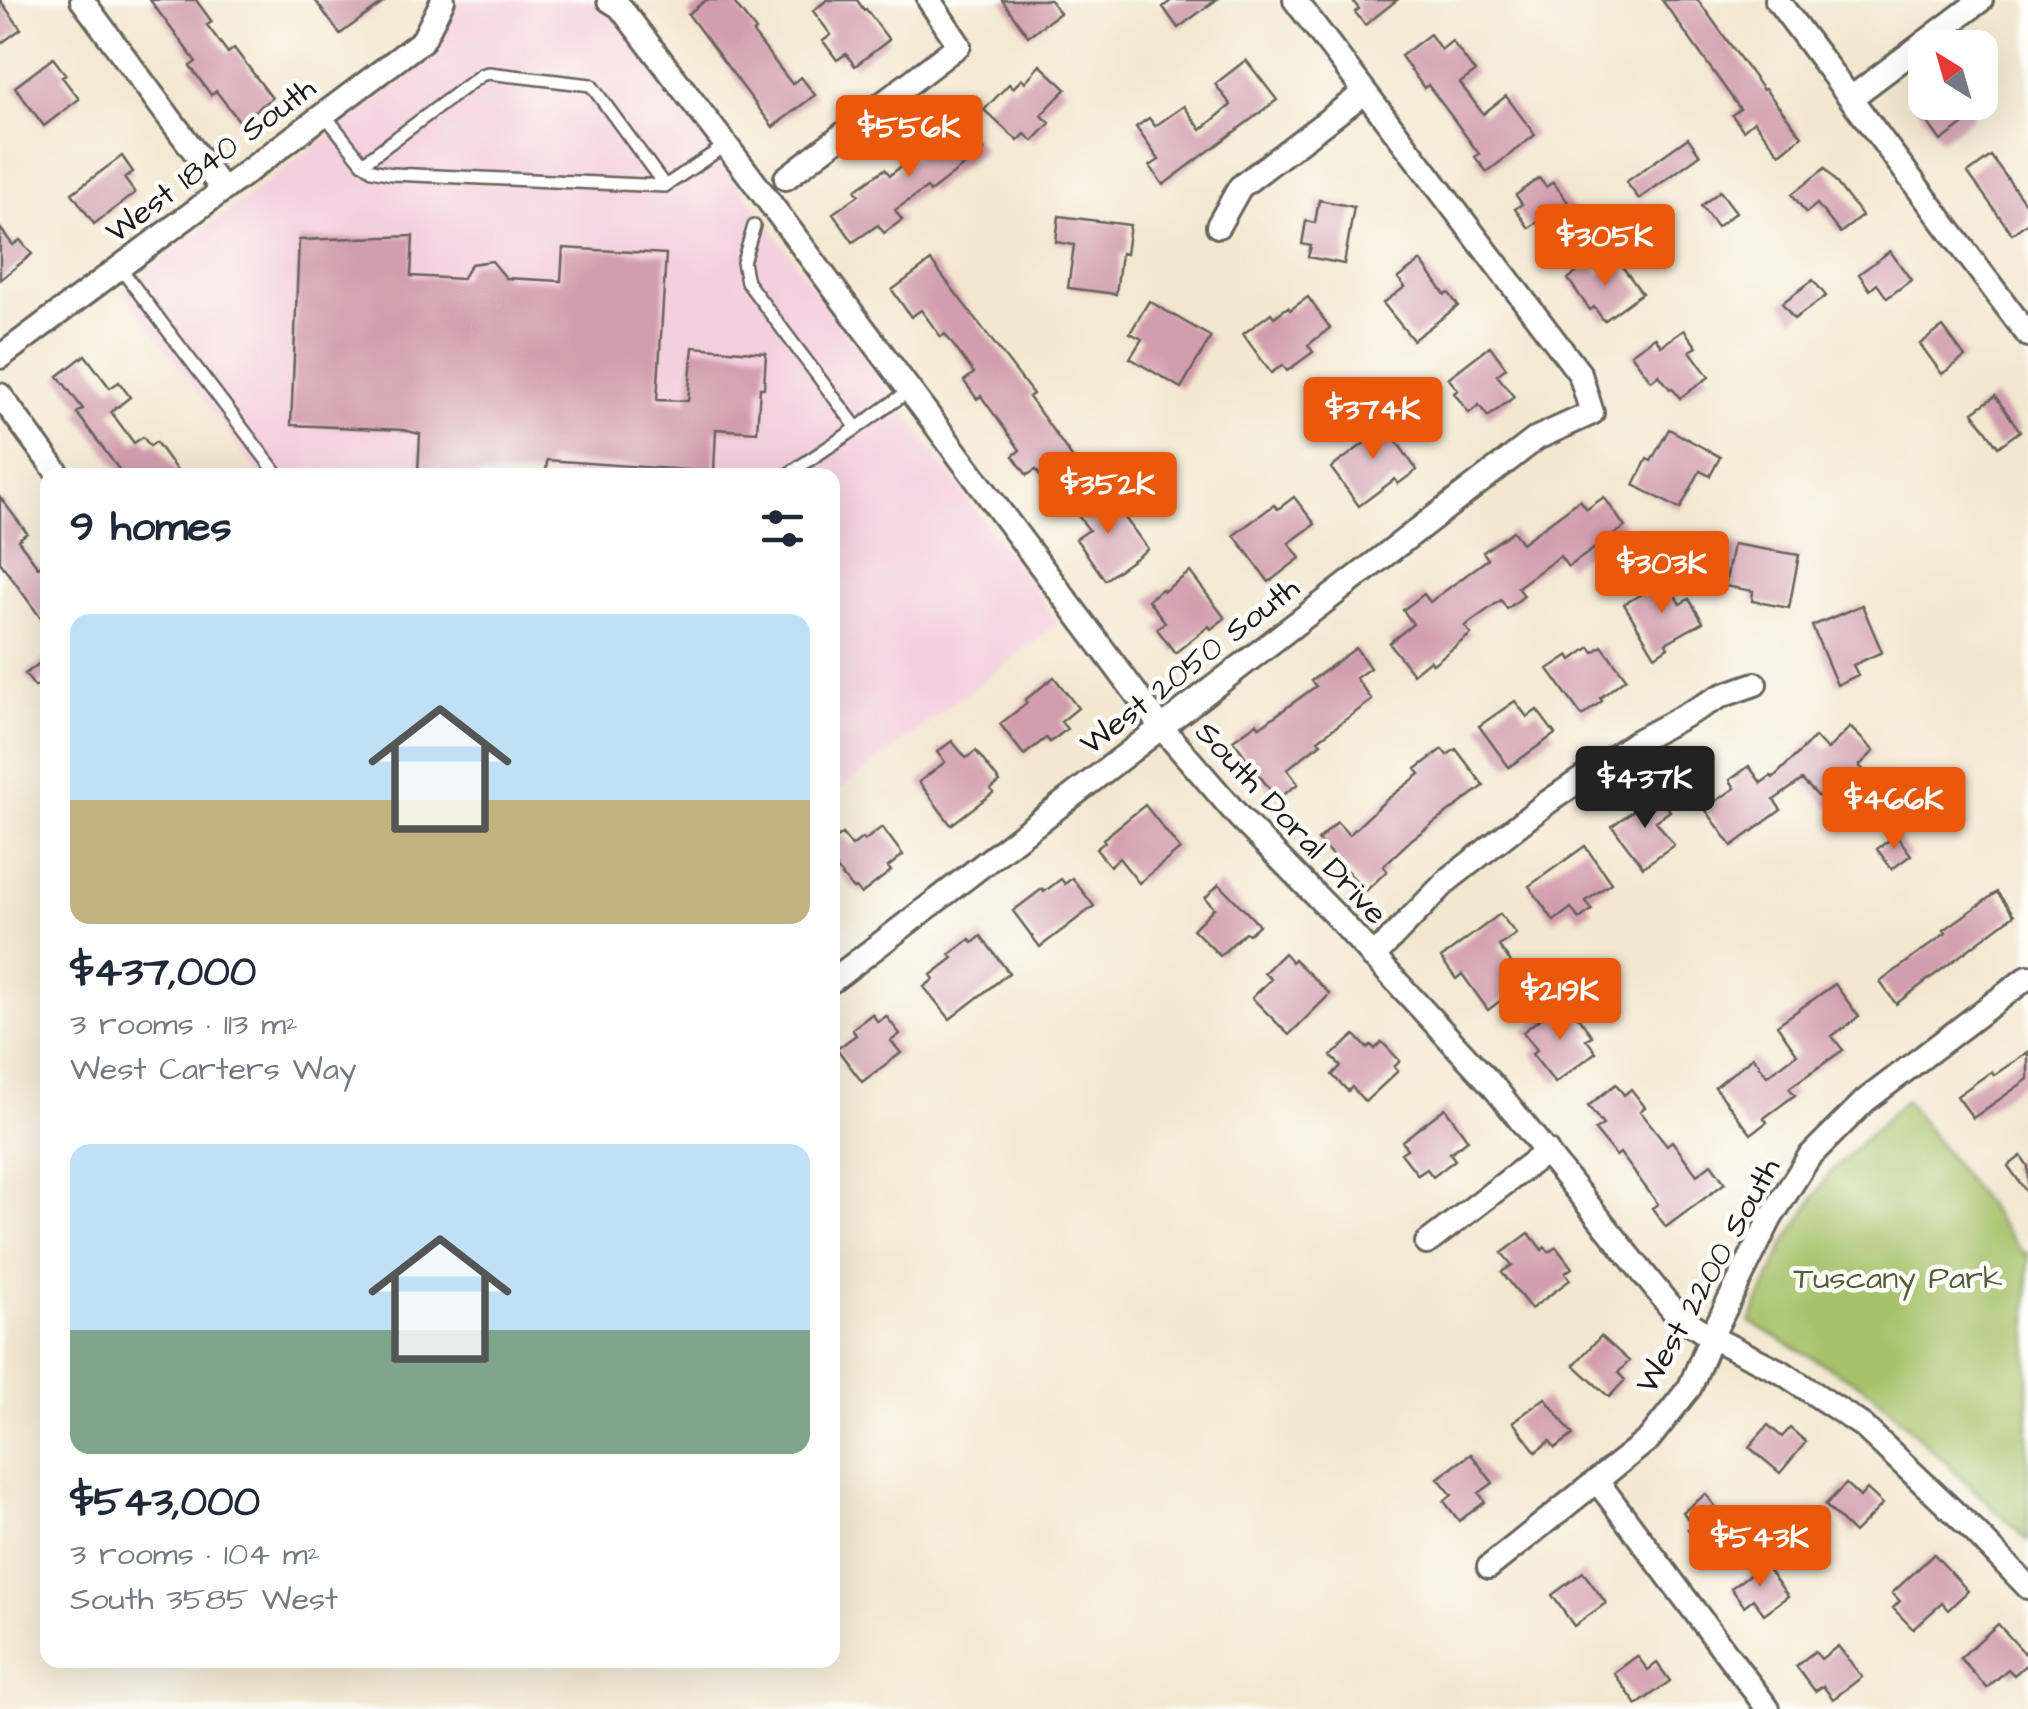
<!DOCTYPE html>
<meta charset="utf-8">
<style>
body{margin:0;font-family:"Architects Daughter",sans-serif;background:#f6f6f7;color:#1f2937;height:100vh;display:flex;flex-direction:column;font-size:38px;white-space:nowrap}
*{box-sizing:border-box;margin:0}
p{font-size:32px;color:#747a83}
.icon{flex:none;width:55px;height:55px;fill:none;stroke:currentColor;stroke-width:2;stroke-linecap:round;stroke-linejoin:round}
.map{position:relative;flex:1;overflow:hidden}
.sheet{position:absolute;left:40px;top:468px;width:800px;height:1200px;display:flex;flex-direction:column;background:#fff;border-radius:20px;box-shadow:0 10px 40px #0002}
.sheet>*{flex:none}
.needle{width:65px;rotate:323deg}
.buttons{position:absolute;left:1908px;top:30px;display:grid;gap:20px}
.buttons a{display:grid;place-items:center;width:90px;height:90px;border-radius:20px;background:#fff;box-shadow:0 10px 40px #0002;font-size:50px}
.price{position:absolute;translate:-50% -85px;padding:0 22px;border-radius:10px;background:#ea580c;color:#fff;font-size:32px;line-height:65px;filter:drop-shadow(0 2px 5px #0008)}
.price::after{content:'';position:absolute;left:50%;top:60px;width:30px;height:22px;margin-left:-15px;background:inherit;clip-path:polygon(0 0,100% 0,50% 100%)}
.price.current{background:#222;color:#fff}
ul{padding:0;list-style:none}
li{display:grid;align-content:center;gap:20px;height:530px;padding:0 30px}
li span{display:grid;place-items:center;height:310px;border-radius:20px;color:#555}
li>.icon{margin-inline-start:auto}
span .icon{width:180px;height:180px;fill:#fffc;stroke-width:1}
li b{font-size:42px}
h2{display:flex;justify-content:space-between;align-items:center;height:120px;padding:0 30px;font-size:42px}
.map>svg:first-child{display:block}
.built{fill:#f4cfde}
.green{fill:#a6c26a;stroke:#616f43;stroke-width:2.5}
.building{fill:#d29dae}
.lines{fill:none;stroke-linecap:round;stroke-linejoin:round}
.lane-casing{stroke:#67635b;stroke-width:16}
.street-casing{stroke:#67635b;stroke-width:28}
.lane{stroke:#fff;stroke-width:11}
.street{stroke:#fff;stroke-width:22}
.labels{text-anchor:middle;stroke-width:9;stroke-linejoin:round;paint-order:stroke}
.street-label{font-size:32px;fill:#1c1c1c;stroke:#fdfcf7}
.park-label{font-size:32px;fill:#535e3b;stroke:#fdfcf7}
</style>
<div class="map">
<svg width="2028" height="1709" viewBox="0 0 2028 1709">
<rect width="100%" height="100%" fill="#fdfcf7"/>
<filter id="ink" filterUnits="userSpaceOnUse"><feTurbulence type="fractalNoise" baseFrequency=".01" numOctaves="2"/><feDisplacementMap in="SourceGraphic" scale="20" xChannelSelector="R" yChannelSelector="G"/><feConvolveMatrix kernelMatrix="1 2 1 2 8 2 1 2 1" color-interpolation-filters="sRGB"/></filter>
<filter id="wash" filterUnits="userSpaceOnUse"><feTurbulence type="fractalNoise" baseFrequency=".0048" numOctaves="4" result="noise"/><feDisplacementMap in="SourceGraphic" scale="40" xChannelSelector="R" yChannelSelector="G"/><feGaussianBlur stdDeviation="2.25" result="paint"/><feColorMatrix in="noise" values="0 0 0 0 0 0 0 0 0 0 0 0 0 0 0 0 0 1.4 0 .05"/><feComposite in="paint" operator="in"/></filter>
<g filter="url(#wash)">
<rect width="100%" height="100%" fill="#f3e7cf"/>
<!-- built -->
<path class="built" d="M456,0H588L617,17L1058,623L833,795L832,475H259L123,290L441,51Z"/>
<!-- green -->
<path class="green" d="M1905,1100L2024,1254L2028,1252V1541L1872,1392L1750,1322L1786,1241L1831,1172Z"/>
<g id="blocks">
<!-- building -->
<path class="building" d="M0,0L21,29L0,44Z
M150,0H196L212,22L207,25L228,53L234,48L272,98L240,122L216,91L211,95L190,66L196,62Z
M315,0H387L340,34Z
M706,0H732L756,31L753,33L792,84L801,77L815,95L773,127L688,14Z
M827,0H857L864,10L866,9L889,40L855,66L846,54L837,60L823,41L831,35L813,11Z
M1002,0H1050L1060,13L1028,36Z
M1172,0H1216L1178,28L1163,7Z
M1352,0H1397L1365,25L1355,12L1359,9Z
M1662,0H1698L1763,90L1765,89L1802,136L1780,154L1754,121L1743,130L1732,115L1740,109Z
M1430,34L1441,50L1452,41L1475,72L1460,83L1483,114L1506,96L1535,135L1487,172L1475,157L1479,154L1455,121L1428,85L1424,88L1401,56Z
M53,58L66,75L62,77L79,99L44,126L15,87Z
M1246,60L1277,100L1163,185L1150,166L1159,160L1136,127L1149,118L1155,126L1184,106L1201,130L1231,105L1215,84Z
M1040,65L1066,89L1041,115L1050,123L1033,141L1025,134L1018,141L984,110L1009,84L1013,88L1022,79L1025,82Z
M1913,102H1966L1975,116L1941,141Z
M956,114L984,150L930,192L927,188L895,210L902,220L884,233L878,225L853,242L833,213L859,195L855,190L885,169L890,175L924,149L921,144L937,133L935,130Z
M1688,138L1700,155L1639,199L1626,182Z
M122,156L133,172L124,178L135,193L94,224L72,193Z
M1991,156L2028,207V222L2012,234L1968,173Z
M1825,168L1862,216L1840,233L1817,204L1806,213L1792,194Z
M1539,178L1546,187L1553,182L1581,220L1551,242L1537,222L1529,228L1515,209L1522,204L1516,195Z
M1720,191L1736,212L1717,227L1701,206Z
M1319,200L1354,207L1344,264L1308,257L1311,246L1302,244L1306,221L1315,223Z
M1059,216L1130,225L1126,254L1121,253L1116,294L1068,288L1074,245L1056,242Z
M0,228L13,245L20,240L32,254L0,280Z
M413,236L411,276L462,279L471,264L492,261L506,278L561,281L563,248L666,254L657,400L688,401L693,347L766,353L764,388H760L757,432L716,429L714,472L547,460L546,475H456L418,473L420,434L403,430L291,425L299,240Z
M1890,251L1911,280L1887,298L1877,284L1870,290L1859,274Z
M931,261L1033,394L1029,397L1079,467L1049,489L1036,470L1027,475L1013,456L1020,450L981,396L977,399L964,381L974,373L945,334L941,337L921,310L911,317L892,290Z
M1421,261L1445,295L1449,293L1458,306L1413,340L1383,303L1405,287L1398,278Z
M1618,261L1642,293L1604,321L1594,307L1590,310L1568,279L1591,262L1600,274Z
M1813,280L1826,296L1794,319L1782,303Z
M1308,297L1330,328L1308,345L1313,352L1287,371L1283,365L1271,373L1243,334L1271,313L1274,317L1288,307L1290,310Z
M1149,301L1211,337L1181,388L1130,358L1142,339L1130,333Z
M1943,327L1965,357L1942,374L1920,344Z
M1684,330L1697,347L1690,351L1709,377L1680,398L1672,388L1670,389L1659,375L1651,381L1631,354L1655,337L1661,346Z
M1490,346L1506,368L1497,375L1514,397L1488,417L1479,405L1469,413L1454,393L1458,390L1448,378Z
M85,355L110,388L119,382L130,397L111,412L134,443L143,437L150,446L156,442L180,475H123L77,413L83,409L58,376Z
M1995,396L2020,431L1998,447L1973,412Z
M1376,413L1417,470L1398,484L1395,479L1359,506L1331,468L1366,442L1355,427Z
M1669,429L1720,457L1710,476L1700,471L1680,509L1634,485L1647,459L1651,461Z
M1105,491L1148,549L1105,580L1076,539L1089,530L1076,513Z
M0,497L27,533L18,540L38,567L48,561V628L0,562Z
M1294,497L1315,524L1289,543L1300,558L1269,582L1234,535L1274,505L1278,509Z
M1604,497L1625,527L1568,567L1560,556L1518,587L1524,596L1507,609L1501,600L1465,626L1471,634L1433,664L1430,660L1413,674L1389,643L1413,624L1403,610L1424,594L1430,602L1488,559L1483,552L1513,531L1522,543L1580,500L1587,509Z
M1733,544L1799,555L1789,608L1752,601L1753,591L1725,586Z
M1190,572L1225,618L1211,629L1209,626L1175,653L1157,629L1165,622L1148,600L1162,589L1164,591Z
M1666,581L1680,604L1689,599L1703,622L1666,643L1668,647L1655,656L1624,604Z
M1862,605L1882,652L1853,665L1858,675L1837,685L1812,626Z
M1602,646L1626,678L1600,698L1602,701L1582,716L1548,669L1569,655L1572,660L1590,647L1594,652Z
M1356,648L1370,668L1356,678L1372,700L1318,740L1321,743L1287,769L1298,784L1277,799L1233,740L1257,723L1260,727L1316,686L1311,681Z
M48,657V678L35,687L25,674Z
M1054,677L1078,708L1061,722L1067,729L1050,742L1046,738L1024,755L1000,724L1027,703L1025,700Z
M1515,701L1527,717L1537,710L1555,734L1509,767L1479,726Z
M1850,727L1874,751L1859,766L1866,772L1830,808L1802,780L1774,800L1781,810L1732,846L1705,809L1735,788L1730,780L1749,766L1761,783L1771,776L1773,778L1815,737L1827,750Z
M952,741L966,758L976,751L1000,782L991,789L993,793L951,825L919,782L945,762L937,752Z
M1442,749L1447,755L1456,749L1484,786L1412,839L1383,866L1387,871L1366,891L1318,840L1337,822L1349,835L1385,801L1420,774L1416,769Z
M1657,793L1670,811L1656,821L1674,845L1643,867L1612,826Z
M1145,805L1180,849L1139,883L1119,858L1110,866L1096,849L1105,842L1103,839Z
M882,827L903,855L888,867L891,871L861,894L856,888L853,889L832,863V841L842,834L852,846L862,838L864,841Z
M1896,835L1911,855L1892,869L1877,849Z
M1585,846L1611,883L1586,901L1592,910L1579,919L1571,908L1554,921L1529,886Z
M1072,878L1094,906L1040,947L1013,911L1042,889L1044,892L1061,879L1065,884Z
M1219,884L1259,925L1249,934L1245,932L1220,956L1193,929L1214,908L1205,898Z
M1997,892L2014,915L1896,1004L1880,982L1946,933L1944,930Z
M1500,914L1516,934L1499,946L1525,982L1488,1010L1462,974L1456,979L1441,958Z
M981,936L1009,973L950,1019L924,987L934,979L931,975L953,958L950,954L970,939L973,943Z
M1284,953L1292,962L1294,959L1330,994L1289,1035L1252,998L1271,979L1264,973Z
M1835,984L1859,1017L1832,1036L1843,1050L1789,1088L1795,1095L1764,1118L1767,1122L1751,1134L1715,1087L1753,1057L1767,1076L1797,1054L1777,1025Z
M1552,1009L1559,1019L1572,1009L1592,1036L1586,1039L1596,1052L1555,1083L1532,1054L1537,1050L1523,1032Z
M872,1014L878,1022L886,1016L900,1034L891,1041L901,1053L862,1082L837,1049L856,1035L852,1029Z
M1355,1035L1367,1048L1371,1045L1375,1049L1382,1042L1400,1061L1394,1067L1398,1071L1365,1102L1352,1087L1348,1091L1332,1075L1341,1066L1331,1056Z
M2028,1052V1079L1973,1118L1957,1096L1992,1071L1994,1075Z
M1616,1084L1624,1095L1631,1089L1645,1107L1640,1111L1667,1145L1672,1141L1697,1175L1711,1164L1725,1183L1666,1227L1652,1208L1658,1204L1620,1153L1616,1156L1595,1130L1603,1125L1588,1106Z
M1445,1108L1468,1140L1450,1153L1455,1160L1433,1177L1427,1169L1418,1175L1401,1153L1407,1149L1402,1141Z
M2021,1156L2028,1166V1194L2008,1166Z
M1529,1233L1542,1250L1545,1247L1549,1252L1556,1247L1572,1268L1565,1273L1570,1280L1531,1309L1502,1272L1512,1265L1502,1253Z
M1601,1336L1629,1361L1618,1373L1625,1380L1609,1397L1574,1365Z
M1545,1398L1573,1435L1555,1448L1550,1441L1536,1452L1513,1422Z
M1768,1425L1782,1437L1790,1428L1806,1442L1780,1473L1749,1447Z
M1471,1454L1493,1483L1479,1493L1485,1502L1459,1521L1444,1501L1452,1495L1438,1478Z
M1846,1484L1860,1497L1867,1489L1883,1504L1854,1533L1825,1505Z
M1706,1494L1730,1526L1702,1548L1688,1529L1693,1526L1683,1512Z
M1934,1554L1968,1591L1948,1610L1942,1603L1913,1629L1893,1608L1900,1601L1892,1593Z
M1764,1564L1788,1596L1764,1614L1753,1599L1744,1606L1731,1588Z
M1583,1572L1606,1603L1574,1626L1552,1595Z
M1998,1624L2028,1657V1663L2014,1675L2008,1669L1987,1688L1960,1658Z
M1838,1646L1862,1677L1833,1699L1823,1686L1815,1691L1796,1666L1815,1651L1821,1659Z
M1637,1656L1648,1670L1657,1663L1670,1681L1637,1705L1614,1673Z"/>
</g>
</g>
<g filter="url(#ink)">
<use href="#blocks" fill-opacity="0" stroke="#67635b" stroke-width="2.5"/>
<g class="lines">
<defs>
<path id="lane" d="M324,114L363,163L372,170L392,174L665,186L726,145
M363,163L481,75L488,73L591,85L665,186
M754,226L743,262L747,282L857,428L910,390
M120,268L278,475
M787,475L857,428"/>
<path id="street" d="M82,0L223,190
M609,0L620,7L746,171L1161,727L1240,818L1335,915L1493,1086L1675,1313L1711,1337L1783,1373L1863,1426L1976,1533L2028,1587
M1777,0L2028,335
M1851,98L1981,0
M786,178L959,45L929,0
M1218,226L1240,187L1365,92
M0,357L423,40L443,0
M0,395L59,475
M1373,957L1448,880L1548,802L1634,743L1721,696L1755,684
M832,981L1537,438L1592,413L1580,374L1295,0
M1427,1243L1547,1151
M1597,1481L1768,1709
M1489,1567L1649,1439L1690,1387L1711,1337L1770,1219L1809,1157L1865,1101L2028,977"/>
</defs>
<!-- lane casing -->
<use href="#lane" class="lane-casing"/>
<!-- street casing -->
<use href="#street" class="street-casing"/>
<!-- lane -->
<use href="#lane" class="lane"/>
<!-- street -->
<use href="#street" class="street"/>
</g>
</g>
<g class="labels">
<!-- street labels -->
<g class="street-label">
<text transform="translate(210 159) rotate(-37)" y="11">West 1840 South</text>
<text transform="translate(1189 665) rotate(-38)" y="11">West 2050 South</text>
<text transform="translate(1292 822) rotate(47)" y="11">South Doral Drive</text>
<text transform="translate(1707 1275) rotate(-61)" y="11">West 2200 South</text>
</g>
<!-- park labels -->
<g class="park-label">
<text x="1898" y="1288">Tuscany Park</text>
</g>
</g>
</svg>
<div class="buttons">
<a><svg class="needle" viewBox="-14 -14 28 28"><path d="M0-13l5 13h-10z" fill="#e53935"/><path d="M0 13l5-13h-10z" fill="#747a83"/></svg></a>
</div>
<b class="price" style="left:909px;top:180px">$556K</b>
<b class="price" style="left:1605px;top:289px">$305K</b>
<b class="price" style="left:1373px;top:462px">$374K</b>
<b class="price" style="left:1108px;top:537px">$352K</b>
<b class="price" style="left:1662px;top:616px">$303K</b>
<b class="price current" style="left:1645px;top:831px">$437K</b>
<b class="price" style="left:1894px;top:852px">$466K</b>
<b class="price" style="left:1560px;top:1043px">$219K</b>
<b class="price" style="left:1760px;top:1590px">$543K</b>
<section class="sheet">
<h2>9 homes<svg class="icon" aria-label="filters" viewBox="0 0 24 24"><path d="M4 7h16M4 17h16"/><circle cx="9" cy="7" r="2"/><circle cx="15" cy="17" r="2"/></svg></h2>
<ul>
<li><span style="background:linear-gradient(#bfe0f5 60%,#c2b280 0)"><svg class="icon" aria-label="home" viewBox="0 0 24 24"><path d="M3 11l9-7 9 7M6 9v11h12V9"/></svg></span><div><b>$437,000</b><p>3 rooms · 113 m²</p><p>West Carters Way</p></div></li>
<li><span style="background:linear-gradient(#bfe0f5 60%,#7fa58c 0)"><svg class="icon" aria-label="home" viewBox="0 0 24 24"><path d="M3 11l9-7 9 7M6 9v11h12V9"/></svg></span><div><b>$543,000</b><p>3 rooms · 104 m²</p><p>South 3585 West</p></div></li>
</ul>
</section>
</div>
